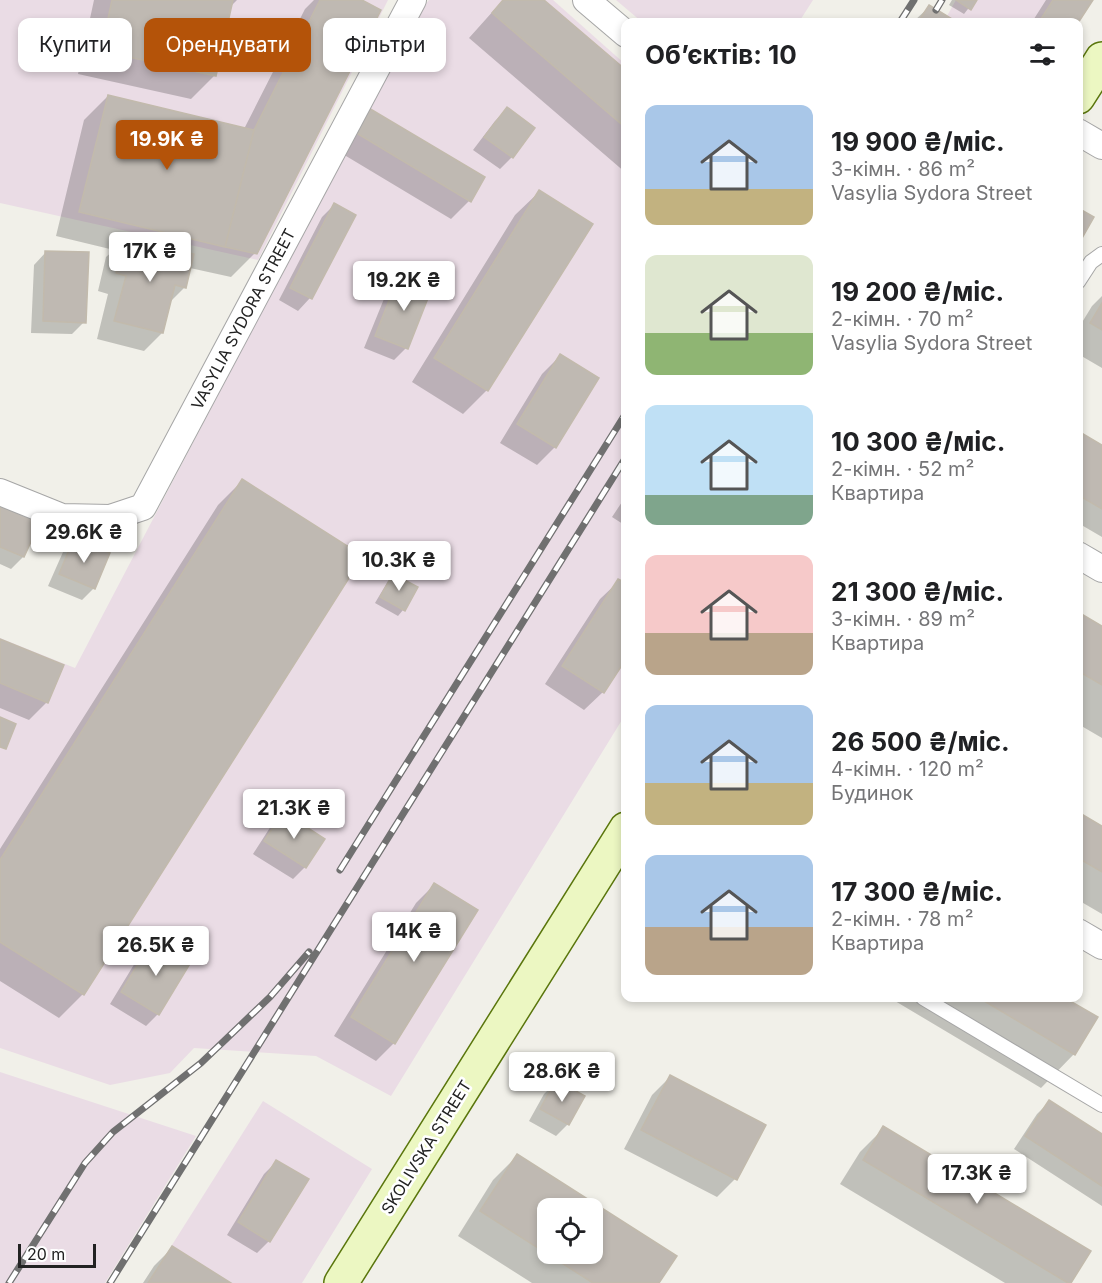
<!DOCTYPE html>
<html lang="uk">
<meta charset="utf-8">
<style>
body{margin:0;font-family:Inter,sans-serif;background:#f6f6f6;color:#202124;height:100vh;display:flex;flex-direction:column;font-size:22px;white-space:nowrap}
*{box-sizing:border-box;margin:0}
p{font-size:20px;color:#757577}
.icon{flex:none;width:33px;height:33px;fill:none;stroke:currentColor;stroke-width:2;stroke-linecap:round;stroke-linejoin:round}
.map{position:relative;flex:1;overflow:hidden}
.panel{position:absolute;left:621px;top:18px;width:462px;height:984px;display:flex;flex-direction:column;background:#fff;border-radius:12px;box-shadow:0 3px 9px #0003}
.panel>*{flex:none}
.hud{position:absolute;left:18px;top:18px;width:513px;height:54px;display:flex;gap:12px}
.buttons{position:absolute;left:537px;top:1198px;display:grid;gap:12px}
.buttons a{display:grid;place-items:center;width:66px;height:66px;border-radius:12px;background:#fff;box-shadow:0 3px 9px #0003;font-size:30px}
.scale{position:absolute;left:18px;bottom:15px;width:78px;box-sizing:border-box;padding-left:6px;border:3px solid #222;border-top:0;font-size:16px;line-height:21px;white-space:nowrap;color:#222;-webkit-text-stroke:4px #fff;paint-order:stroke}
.price{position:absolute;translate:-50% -51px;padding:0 14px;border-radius:6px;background:#fff;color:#222;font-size:20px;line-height:39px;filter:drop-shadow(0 2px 3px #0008)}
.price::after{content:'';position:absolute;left:50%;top:36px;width:18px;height:14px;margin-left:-9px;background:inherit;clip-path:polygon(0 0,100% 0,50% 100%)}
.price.on{background:#b45309;color:#fff}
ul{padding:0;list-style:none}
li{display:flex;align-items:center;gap:18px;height:150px;padding:0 24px}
li span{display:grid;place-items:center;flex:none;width:168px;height:120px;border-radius:12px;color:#555}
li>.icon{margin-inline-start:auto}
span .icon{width:72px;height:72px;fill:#fffc;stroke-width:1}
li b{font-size:26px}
h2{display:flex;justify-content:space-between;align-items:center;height:72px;padding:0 24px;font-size:26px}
.chip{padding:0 21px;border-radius:12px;background:#fff;box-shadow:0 3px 9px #0003;font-size:21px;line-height:54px}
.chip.on{background:#b45309;color:#fff}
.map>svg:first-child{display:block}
.industrial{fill:#eadce5}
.shadow{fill:#0003;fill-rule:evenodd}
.building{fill:#bfb9b2;stroke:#c2baac;stroke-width:1.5;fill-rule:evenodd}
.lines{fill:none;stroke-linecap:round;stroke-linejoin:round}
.lane-casing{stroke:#a6a6a6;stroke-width:16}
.street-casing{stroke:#a6a6a6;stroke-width:28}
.secondary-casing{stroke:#5a760c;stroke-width:36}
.lane{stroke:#fff;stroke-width:14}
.street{stroke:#fff;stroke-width:26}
.secondary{stroke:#ecf7c2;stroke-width:33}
.rail-casing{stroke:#707070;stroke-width:7}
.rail{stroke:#fff;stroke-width:4.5;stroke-dasharray:14;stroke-linecap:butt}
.labels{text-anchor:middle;stroke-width:5;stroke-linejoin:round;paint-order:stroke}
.street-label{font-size:16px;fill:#222;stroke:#fff}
</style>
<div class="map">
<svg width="1102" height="1283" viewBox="0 0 1102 1283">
<rect width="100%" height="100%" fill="#f1f0e9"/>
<!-- industrial -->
<path class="industrial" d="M0,0H388L258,260L0,203Z
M429,0H553L625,64V715L391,1096L316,1056L194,1048L170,1073L110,1085L0,1048V638L75,668L417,15Z
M616,0H813L799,22H642Z
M956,0H1093L1079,23L918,22L929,5L947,16Z
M0,1072L196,1136L105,1283H0Z
M263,1101L372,1169L302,1283H148Z"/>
<!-- shadow -->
<path class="shadow" d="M94,0H237L230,7L215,75L191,99L78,74Z
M314,0H359L255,253L231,277L190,268L185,287L169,303L162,333L144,351L97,339L108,294L98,291L106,257L114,250L56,236L84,120L108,96L244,129L305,9Z
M503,0H542L626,72V173L469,38Z
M952,0H975L964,14L949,5Z
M1046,0H1091L1077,22H1032Z
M929,7L954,22H913Z
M507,109L533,128L512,157L500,169L473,150L495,121Z
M349,127L469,201L451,219L336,150Z
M539,192L487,390L463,414L412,382L515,215Z
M334,205L354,215L310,298L298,311L279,300L322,217Z
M46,252L84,322L72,334L31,333L34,265Z
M400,277L406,348L394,360L364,348L388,289Z
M1102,296V368L1078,354V329L1092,306Z
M560,356L555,447L537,465L500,443L542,374Z
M1078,433L1102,446V537L1078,523Z
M242,481L83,994L59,1018L0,981V849L218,505Z
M626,496V526L612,517Z
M0,505L39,520L23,557L11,569L0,564Z
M75,539L94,588L82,600L48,586L63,552Z
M393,576L403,610L398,616L375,603L388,581Z
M619,581L603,692L584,710L545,684L600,599Z
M1078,614L1102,628V738L1078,724Z
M0,640L47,702L29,720L0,708Z
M283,814L305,867L293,879L253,854L271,826Z
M1078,814L1102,828V914L1078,900Z
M434,885L394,1043L376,1061L334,1036L416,903Z
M153,941L158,1014L146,1026L110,1004L141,953Z
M890,998H1062L1096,1018L1074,1054L1041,1088Z
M670,1077L735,1179L717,1197L624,1149L652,1095Z
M556,1082L568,1124L556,1136L529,1121L544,1094Z
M1049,1102L1102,1136V1206L1014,1149L1037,1114Z
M884,1128L1069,1283H1005L840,1184L860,1152Z
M517,1156L675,1256L658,1283H532L458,1236L493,1180ZM548,1209H592V1254H548Z
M276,1162L269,1241L257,1253L227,1235L264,1174Z
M172,1248L228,1283H143L154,1266Z"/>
<!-- building -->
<path class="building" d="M112,0H233L216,76L101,51Z
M320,0H362L381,10L257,254L225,247L254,130Z
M503,0H544L626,70V128L492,13Z
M956,0H977L971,10Z
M1053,0H1093L1078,23L1039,22Z
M929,5L947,16L957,22H918Z
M108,95L254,130L225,247L79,212Z
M367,107L485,177L471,202L353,131Z
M507,107L535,128L513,158L484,137Z
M539,190L593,224L488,391L434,358Z
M334,203L356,215L312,299L290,288Z
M1078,208L1094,217L1081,240L1078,238Z
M124,237L194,254L186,288L175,285L163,333L114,321L126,276L116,273Z
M45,251L89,252L86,323L43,321Z
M399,275L432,288L408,349L375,336Z
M1102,303V330L1090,323Z
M560,354L599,378L556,448L517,424Z
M1078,431L1102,445V509L1078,495Z
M242,479L363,556L84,995L0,942V860Z
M0,504L41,520L24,557L0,547Z
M74,538L110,553L95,589L59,574Z
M393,574L418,587L405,611L380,597Z
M618,579L626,583V659L604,693L562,666Z
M1078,612L1102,626V685L1078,671Z
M0,639L64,665L48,703L0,683Z
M0,717L16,724L6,749L0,747Z
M283,812L325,839L306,868L264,841Z
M1078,812L1102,826V872L1078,858Z
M434,883L478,910L395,1044L351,1017Z
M153,939L191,962L159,1015L121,992Z
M979,998H1065L1098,1017L1075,1055Z
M670,1075L766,1125L737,1180L641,1130Z
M556,1080L585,1096L569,1125L540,1109Z
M1049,1100L1102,1134V1186L1025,1136Z
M883,1126L1091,1251L1071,1283H1068L863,1160Z
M517,1154L677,1256L659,1283H593L480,1211ZM548,1209H592V1254H548Z
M276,1160L309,1179L270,1242L238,1222Z
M172,1246L231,1283H148Z"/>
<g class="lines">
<defs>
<path id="lane" d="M1078,282L1091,262L1102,254
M923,998L1102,1105"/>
<path id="street" d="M586,0L626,34
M1078,132L1102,146
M0,492L62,517L110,518L143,507L413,0
M1078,555L1102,569
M1078,932L1102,946"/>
<path id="secondary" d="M1078,97L1102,59
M341,1283L626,829"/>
</defs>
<!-- lane casing -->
<use href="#lane" class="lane-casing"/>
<!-- street casing -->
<use href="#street" class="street-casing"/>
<!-- secondary casing -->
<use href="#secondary" class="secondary-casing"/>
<!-- lane -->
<use href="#lane" class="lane"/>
<!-- street -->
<use href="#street" class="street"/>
<!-- secondary -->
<use href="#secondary" class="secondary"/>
<defs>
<path id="rail" d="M936,10L942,0
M900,22L914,0
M340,870L626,413
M9,1283L85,1163L113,1132L201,1063L270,997L309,952
M110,1283L626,457"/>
</defs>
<!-- rail casing -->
<use href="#rail" class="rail-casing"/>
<!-- rail -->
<use href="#rail" class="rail"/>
</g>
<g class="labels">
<!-- street labels -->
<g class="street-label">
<text transform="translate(243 319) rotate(-62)" y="6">VASYLIA SYDORA STREET</text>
<text transform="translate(426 1147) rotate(-58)" y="6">SKOLIVSKA STREET</text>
</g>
</g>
</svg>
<div class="buttons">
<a><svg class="icon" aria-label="locate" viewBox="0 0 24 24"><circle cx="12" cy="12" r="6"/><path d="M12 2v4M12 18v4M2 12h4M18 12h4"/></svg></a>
</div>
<div class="scale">20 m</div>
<b class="price on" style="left:167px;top:171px">19.9K ₴</b>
<b class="price" style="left:150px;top:283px">17K ₴</b>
<b class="price" style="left:404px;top:312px">19.2K ₴</b>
<b class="price" style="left:84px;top:564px">29.6K ₴</b>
<b class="price" style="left:399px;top:592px">10.3K ₴</b>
<b class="price" style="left:294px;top:840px">21.3K ₴</b>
<b class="price" style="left:414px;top:963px">14K ₴</b>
<b class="price" style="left:156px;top:977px">26.5K ₴</b>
<b class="price" style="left:562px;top:1103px">28.6K ₴</b>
<b class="price" style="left:977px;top:1205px">17.3K ₴</b>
<div class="hud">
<a class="chip">Купити</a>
<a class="chip on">Орендувати</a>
<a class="chip">Фільтри</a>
</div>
<section class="panel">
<h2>Об’єктів: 10<svg class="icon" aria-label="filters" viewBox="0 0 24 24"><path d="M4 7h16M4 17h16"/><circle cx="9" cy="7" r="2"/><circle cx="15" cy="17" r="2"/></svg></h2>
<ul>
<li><span style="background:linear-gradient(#a9c7e8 70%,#c2b280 0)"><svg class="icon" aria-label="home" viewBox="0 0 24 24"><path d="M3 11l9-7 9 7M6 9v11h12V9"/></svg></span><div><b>19 900 ₴/міс.</b><p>3-кімн. · 86 m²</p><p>Vasylia Sydora Street</p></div></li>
<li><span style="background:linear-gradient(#dfe7d0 65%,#8fb573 0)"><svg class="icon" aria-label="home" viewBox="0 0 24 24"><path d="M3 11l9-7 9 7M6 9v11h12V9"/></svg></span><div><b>19 200 ₴/міс.</b><p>2-кімн. · 70 m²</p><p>Vasylia Sydora Street</p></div></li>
<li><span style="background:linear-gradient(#bfe0f5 75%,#7fa58c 0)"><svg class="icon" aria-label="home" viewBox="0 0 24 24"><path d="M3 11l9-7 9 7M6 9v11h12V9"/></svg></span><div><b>10 300 ₴/міс.</b><p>2-кімн. · 52 m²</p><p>Квартира</p></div></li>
<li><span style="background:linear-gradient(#f6c9c9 65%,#b9a48a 0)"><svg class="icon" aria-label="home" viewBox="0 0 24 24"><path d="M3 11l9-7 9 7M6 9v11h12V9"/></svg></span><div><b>21 300 ₴/міс.</b><p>3-кімн. · 89 m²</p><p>Квартира</p></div></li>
<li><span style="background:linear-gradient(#a9c7e8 65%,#c2b280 0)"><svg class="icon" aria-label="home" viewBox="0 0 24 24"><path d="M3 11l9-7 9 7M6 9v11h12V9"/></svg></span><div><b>26 500 ₴/міс.</b><p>4-кімн. · 120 m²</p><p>Будинок</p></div></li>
<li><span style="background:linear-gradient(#a9c7e8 60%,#b9a48a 0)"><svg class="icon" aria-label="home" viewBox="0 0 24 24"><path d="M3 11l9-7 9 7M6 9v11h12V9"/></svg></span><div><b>17 300 ₴/міс.</b><p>2-кімн. · 78 m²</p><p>Квартира</p></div></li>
</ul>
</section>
</div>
